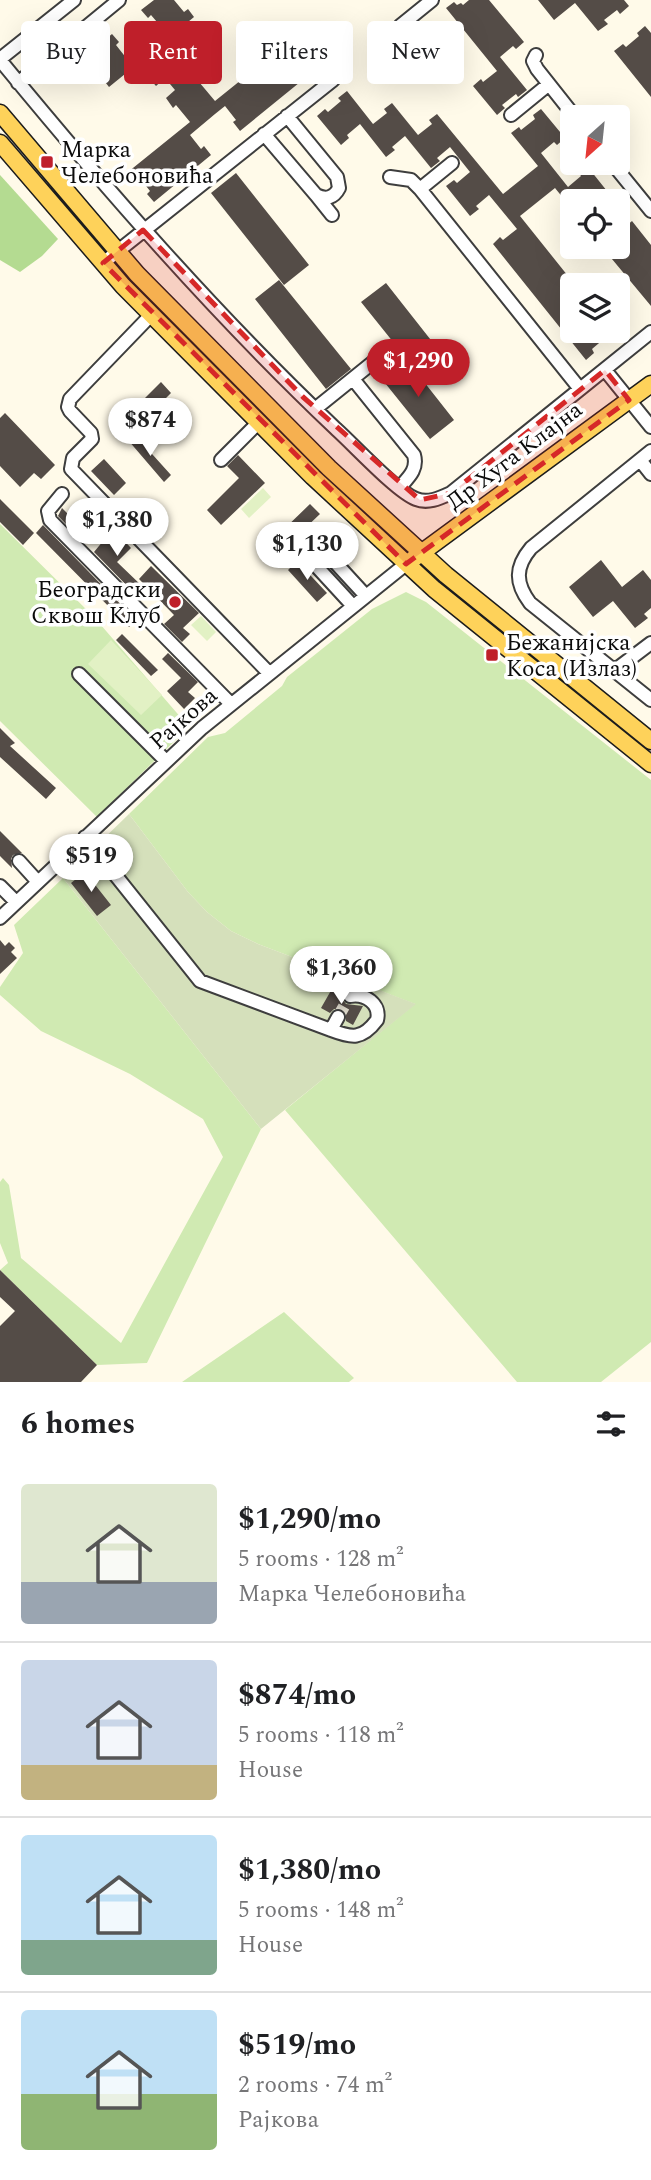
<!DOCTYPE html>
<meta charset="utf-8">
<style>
body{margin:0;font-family:Spectral,serif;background:#f6f6f6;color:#202124;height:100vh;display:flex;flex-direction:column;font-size:26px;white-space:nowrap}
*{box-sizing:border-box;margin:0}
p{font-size:23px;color:#757577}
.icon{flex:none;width:38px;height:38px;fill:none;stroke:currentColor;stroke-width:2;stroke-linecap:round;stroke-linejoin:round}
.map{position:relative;height:1382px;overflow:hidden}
.sheet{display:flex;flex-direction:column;background:#fff;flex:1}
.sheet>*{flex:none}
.banner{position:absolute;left:21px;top:21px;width:609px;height:63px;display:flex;gap:14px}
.needle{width:46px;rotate:207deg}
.fabs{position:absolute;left:560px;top:105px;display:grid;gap:14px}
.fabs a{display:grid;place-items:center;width:70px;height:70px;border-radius:7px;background:#fff;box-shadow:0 7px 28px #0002;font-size:35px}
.price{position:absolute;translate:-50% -60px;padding:0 16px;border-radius:24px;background:#fff;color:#222;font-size:23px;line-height:46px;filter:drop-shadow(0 2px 4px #0008)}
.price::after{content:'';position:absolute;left:50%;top:42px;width:21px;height:16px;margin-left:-10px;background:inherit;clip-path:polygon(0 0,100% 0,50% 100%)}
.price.active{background:#bf1f2a;color:#fff}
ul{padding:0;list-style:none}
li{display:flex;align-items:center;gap:21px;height:175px;padding:0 21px}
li+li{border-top:2px solid #e0e0e0}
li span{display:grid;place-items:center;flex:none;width:196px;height:140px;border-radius:7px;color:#555}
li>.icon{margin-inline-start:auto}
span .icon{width:84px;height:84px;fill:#fffc;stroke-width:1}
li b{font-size:30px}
h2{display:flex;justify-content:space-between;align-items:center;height:84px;padding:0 21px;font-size:30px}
.pill{padding:0 24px;border-radius:7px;background:#fff;box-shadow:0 7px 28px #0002;font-size:24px;line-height:63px}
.pill.active{background:#bf1f2a;color:#fff}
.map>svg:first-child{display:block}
.green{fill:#d0eab2}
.forest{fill:#b4db91}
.cemetery{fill:#d5e0bb}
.pitch{fill:#e2f1c4}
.building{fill:#544c47}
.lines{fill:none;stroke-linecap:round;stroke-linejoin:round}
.minor-tunnel{stroke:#dad6c8;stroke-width:12;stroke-dasharray:12 6;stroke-linecap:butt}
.minor-casing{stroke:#3e3e3e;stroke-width:16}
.major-casing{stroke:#1c1c1c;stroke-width:19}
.minor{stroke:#fff;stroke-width:12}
.major{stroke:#fed25a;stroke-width:16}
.marked{fill:#d62828;fill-opacity:0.2;stroke:#d62828;stroke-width:5;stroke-dasharray:14 9;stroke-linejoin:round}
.poi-dot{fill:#bf1f2a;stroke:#fff;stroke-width:2.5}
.labels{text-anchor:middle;stroke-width:7;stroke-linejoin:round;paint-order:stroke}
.poi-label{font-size:23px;fill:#0b0b0b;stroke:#fff;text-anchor:start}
.street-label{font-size:23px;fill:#0b0b0b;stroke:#fff}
</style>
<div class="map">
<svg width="651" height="1382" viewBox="0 0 651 1382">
<rect width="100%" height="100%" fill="#fffae9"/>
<!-- green -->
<path class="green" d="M0,524L94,617L189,727L97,817L0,721Z
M406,592L426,602L651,780V1342L601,1382H517L285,1110L415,1004L258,944L231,931L207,912L188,892L129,814L208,737L225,733L282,686L287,677L372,609Z
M63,878L261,1129L147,1363L97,1365L0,1270L8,1263L0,1243V1182L3,1178L9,1185L21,1258L121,1343L223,1157L203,1119L130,1074L41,1031L0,995V987L23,953L14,925Z
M284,1312L354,1378L349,1382H182Z"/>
<!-- forest -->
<path class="forest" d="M0,175L58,239L42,256L20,272L0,260Z"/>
<!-- cemetery -->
<path class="cemetery" d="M129,814L188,892L207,912L231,931L258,944L416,1004L261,1129L63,878Z"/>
<!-- pitch -->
<path class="pitch" d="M263,488L271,497L249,518L241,509Z
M201,616L216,632L207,641L191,625Z
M111,640L162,695L141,715L88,664Z"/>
<!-- building -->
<path class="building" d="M154,0H174L184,12L188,9L194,17L166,40L185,62L176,68L187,81L194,76L215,101L301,32L307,39L305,41L315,55L319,53L326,61L240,131L233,122L236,120L225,106L215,114L190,135L201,149L204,146L211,155L154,202L147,194L150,191L139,177L135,180L128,172L190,122L176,105L173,108L166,98L175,90L165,78L156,86L148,77L152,74L141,61L109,87L102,78L106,76L94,62L90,65L84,57L112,34L119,42L116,45L127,59L163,29L151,15L148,18L141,10Z
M469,0H489L524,42L516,49L513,46L500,57L527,90L518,97L516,94L502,105L505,108L497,115L473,86L481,79L483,82L497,71L446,8L454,2L457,5L461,3L463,5Z
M538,0H624L629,6L620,14L617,10L604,20L608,24L598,31L575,3L554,20Z
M645,26L651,33V97L614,51L623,44L626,47L639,36L637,33Z
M347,91L373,124L387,113L384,109L392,103L418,135L432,124L429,120L437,114L503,194L538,166L511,133L519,127L521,130L535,119L533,115L541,109L565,138L557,145L554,142L541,153L568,187L581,176L579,173L587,166L611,196L604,201H572V209L555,188L520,216L572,281V318L569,321L572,325V331H621L608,341L605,338L592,349L594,353L586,360L493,244L500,237L503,240L517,229L489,195L476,206L479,209L470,216L446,186L454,180L457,183L470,172L450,147L437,158L440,161L431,168L405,136L392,147L395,150L386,157L360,124L347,135L349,138L341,145L317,116L325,109L328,112L341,101L338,98Z
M236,173L309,265L284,285L211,193Z
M632,221L651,245V306L602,247H618V233Z
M279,280L351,369L326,389L255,299Z
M386,283L434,344L410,363L361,302Z
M406,359L454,420L430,439L381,378Z
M161,382L171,393L157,407L173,423L161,435L135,408Z
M5,413L55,465L41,479L34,473L20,487L0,466V418Z
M134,434L171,475L164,482L128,440Z
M238,455L265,483L221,525L207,510L239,478L227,466Z
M104,459L126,483L114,495L91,471Z
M0,499L34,533L23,545L0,522Z
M310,504L320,514L280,552L265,536L273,528L279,534Z
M62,508L76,522L70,528L58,516Z
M43,525L136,620L129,627L36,533Z
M113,529L131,548L117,562L142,586L134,593L94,552Z
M324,534L333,543L326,550L318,542Z
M601,560L622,587L643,570L651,580V608L644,614L648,618L635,628L613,601L593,617L569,587Z
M297,561L327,593L317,602L288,570Z
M151,566L199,613L183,628L190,634L182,642L164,624L174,615L139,579Z
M122,634L158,670L151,676L116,640Z
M168,653L198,682L188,692L195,698L184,709L167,691L181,678L162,659Z
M0,728L15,743L10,746L56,788L46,799L0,757Z
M0,831L22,853L13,855L11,859L12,868L0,856Z
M85,872L111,905L97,916L71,883Z
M0,940L5,946L9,942L15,948L11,952L17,958L0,974Z
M333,987L342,992L341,997L346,1004L363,1006L353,1025L346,1021V1013L342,1009H334L330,1013L321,1008Z
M0,1270L97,1365L81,1382H0V1326L15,1311L0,1297Z"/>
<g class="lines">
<!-- minor-tunnel -->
<path class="minor-tunnel" d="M338,1017L350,996"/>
<defs>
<path id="minor" d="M400,26L432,0
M536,55L533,61L537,69L575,117
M0,59L74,0
M0,60C106,189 215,314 336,429C354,445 396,491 416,499C428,504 440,498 451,493L651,332
M18,83L119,0
M511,115L549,84
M264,134L316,195C326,200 334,198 339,188L337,177L287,116
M452,163L420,189L580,389
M612,163L651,211
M390,177L411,180L420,189
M316,195L332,215
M103,263L333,80
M151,315L70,399L68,407L70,411L91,433L92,439L73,458L71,469L269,673
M605,370L651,427
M353,379L414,455C418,469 409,477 400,487
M315,409L387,351
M651,451L531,548C515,567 515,583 530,603L651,700
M221,460L258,423
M640,460L651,474
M62,494L48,511L50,520L231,704
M307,556L353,606
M332,559L366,596
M614,671L651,643
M79,674L166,761
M85,837L200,981L331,1030
M19,861L38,882
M0,886L16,902
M0,918L202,728L406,564
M338,1017L331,1030C352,1038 362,1040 377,1020C381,1004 365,993 350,996"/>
<path id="major" d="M0,113L137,274L329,468L446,575L651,741
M0,143L123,286L313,477L434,589L651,764
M413,559L651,384"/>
</defs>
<!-- minor casing -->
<use href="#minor" class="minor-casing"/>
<!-- major casing -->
<use href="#major" class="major-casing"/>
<!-- minor -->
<use href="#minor" class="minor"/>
<!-- major -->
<use href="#major" class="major"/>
</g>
<!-- marked area -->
<path class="marked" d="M143,230L303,397L420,500L451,493L605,370L629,400L406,564L103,263Z"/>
<!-- markers -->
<g class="poi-dot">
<rect x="40" y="155" width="14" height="14" rx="3.5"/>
<circle cx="175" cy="602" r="7"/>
<rect x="485" y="648" width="14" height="14" rx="3.5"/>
</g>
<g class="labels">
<!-- poi labels -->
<g class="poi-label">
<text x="61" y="157">Марка<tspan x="61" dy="26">Челебоновића</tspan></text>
<text x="161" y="597" text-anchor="end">Београдски<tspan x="161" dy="26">Сквош Клуб</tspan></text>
<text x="506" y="650">Бежанијска<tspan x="506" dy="26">Коса (Излаз)</tspan></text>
</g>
<!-- street labels -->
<g class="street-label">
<text transform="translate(514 455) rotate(-37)" y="8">Др Хуга Клајна</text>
<text transform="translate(183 718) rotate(-41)" y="8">Рајкова</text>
</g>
</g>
</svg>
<div class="fabs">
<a><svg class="needle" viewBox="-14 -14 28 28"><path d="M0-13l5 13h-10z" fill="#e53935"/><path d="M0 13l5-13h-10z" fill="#757577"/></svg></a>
<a><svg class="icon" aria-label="locate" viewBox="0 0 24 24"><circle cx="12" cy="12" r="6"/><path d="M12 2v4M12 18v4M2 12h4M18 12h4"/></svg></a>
<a><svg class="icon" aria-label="layers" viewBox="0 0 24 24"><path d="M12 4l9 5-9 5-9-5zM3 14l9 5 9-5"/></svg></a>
</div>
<b class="price active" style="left:418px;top:399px">$1,290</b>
<b class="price" style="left:150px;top:458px">$874</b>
<b class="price" style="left:117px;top:558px">$1,380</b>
<b class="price" style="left:307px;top:582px">$1,130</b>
<b class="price" style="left:91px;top:894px">$519</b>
<b class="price" style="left:341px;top:1006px">$1,360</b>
<div class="banner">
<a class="pill">Buy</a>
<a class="pill active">Rent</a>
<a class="pill">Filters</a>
<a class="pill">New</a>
</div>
</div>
<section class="sheet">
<h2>6 homes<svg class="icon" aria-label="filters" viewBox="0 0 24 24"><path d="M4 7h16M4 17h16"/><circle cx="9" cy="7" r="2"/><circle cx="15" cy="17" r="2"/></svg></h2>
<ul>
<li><span style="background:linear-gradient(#dfe7d0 70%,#9aa5b1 0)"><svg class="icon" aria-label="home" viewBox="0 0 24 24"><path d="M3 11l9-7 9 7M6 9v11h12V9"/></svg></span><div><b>$1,290/mo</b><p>5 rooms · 128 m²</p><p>Марка Челебоновића</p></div></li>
<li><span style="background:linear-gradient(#c9d6e8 75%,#c2b280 0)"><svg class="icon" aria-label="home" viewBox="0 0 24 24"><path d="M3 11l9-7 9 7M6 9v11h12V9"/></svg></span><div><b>$874/mo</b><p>5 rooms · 118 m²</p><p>House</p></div></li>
<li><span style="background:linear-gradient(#bfe0f5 75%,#7fa58c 0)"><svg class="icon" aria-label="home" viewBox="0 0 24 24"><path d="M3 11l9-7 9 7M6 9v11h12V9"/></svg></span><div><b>$1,380/mo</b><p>5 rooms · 148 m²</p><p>House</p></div></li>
<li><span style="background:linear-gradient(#bfe0f5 60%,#8fb573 0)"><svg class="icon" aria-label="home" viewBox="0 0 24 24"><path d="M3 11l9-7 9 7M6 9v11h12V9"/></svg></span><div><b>$519/mo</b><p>2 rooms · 74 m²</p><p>Рајкова</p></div></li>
</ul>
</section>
